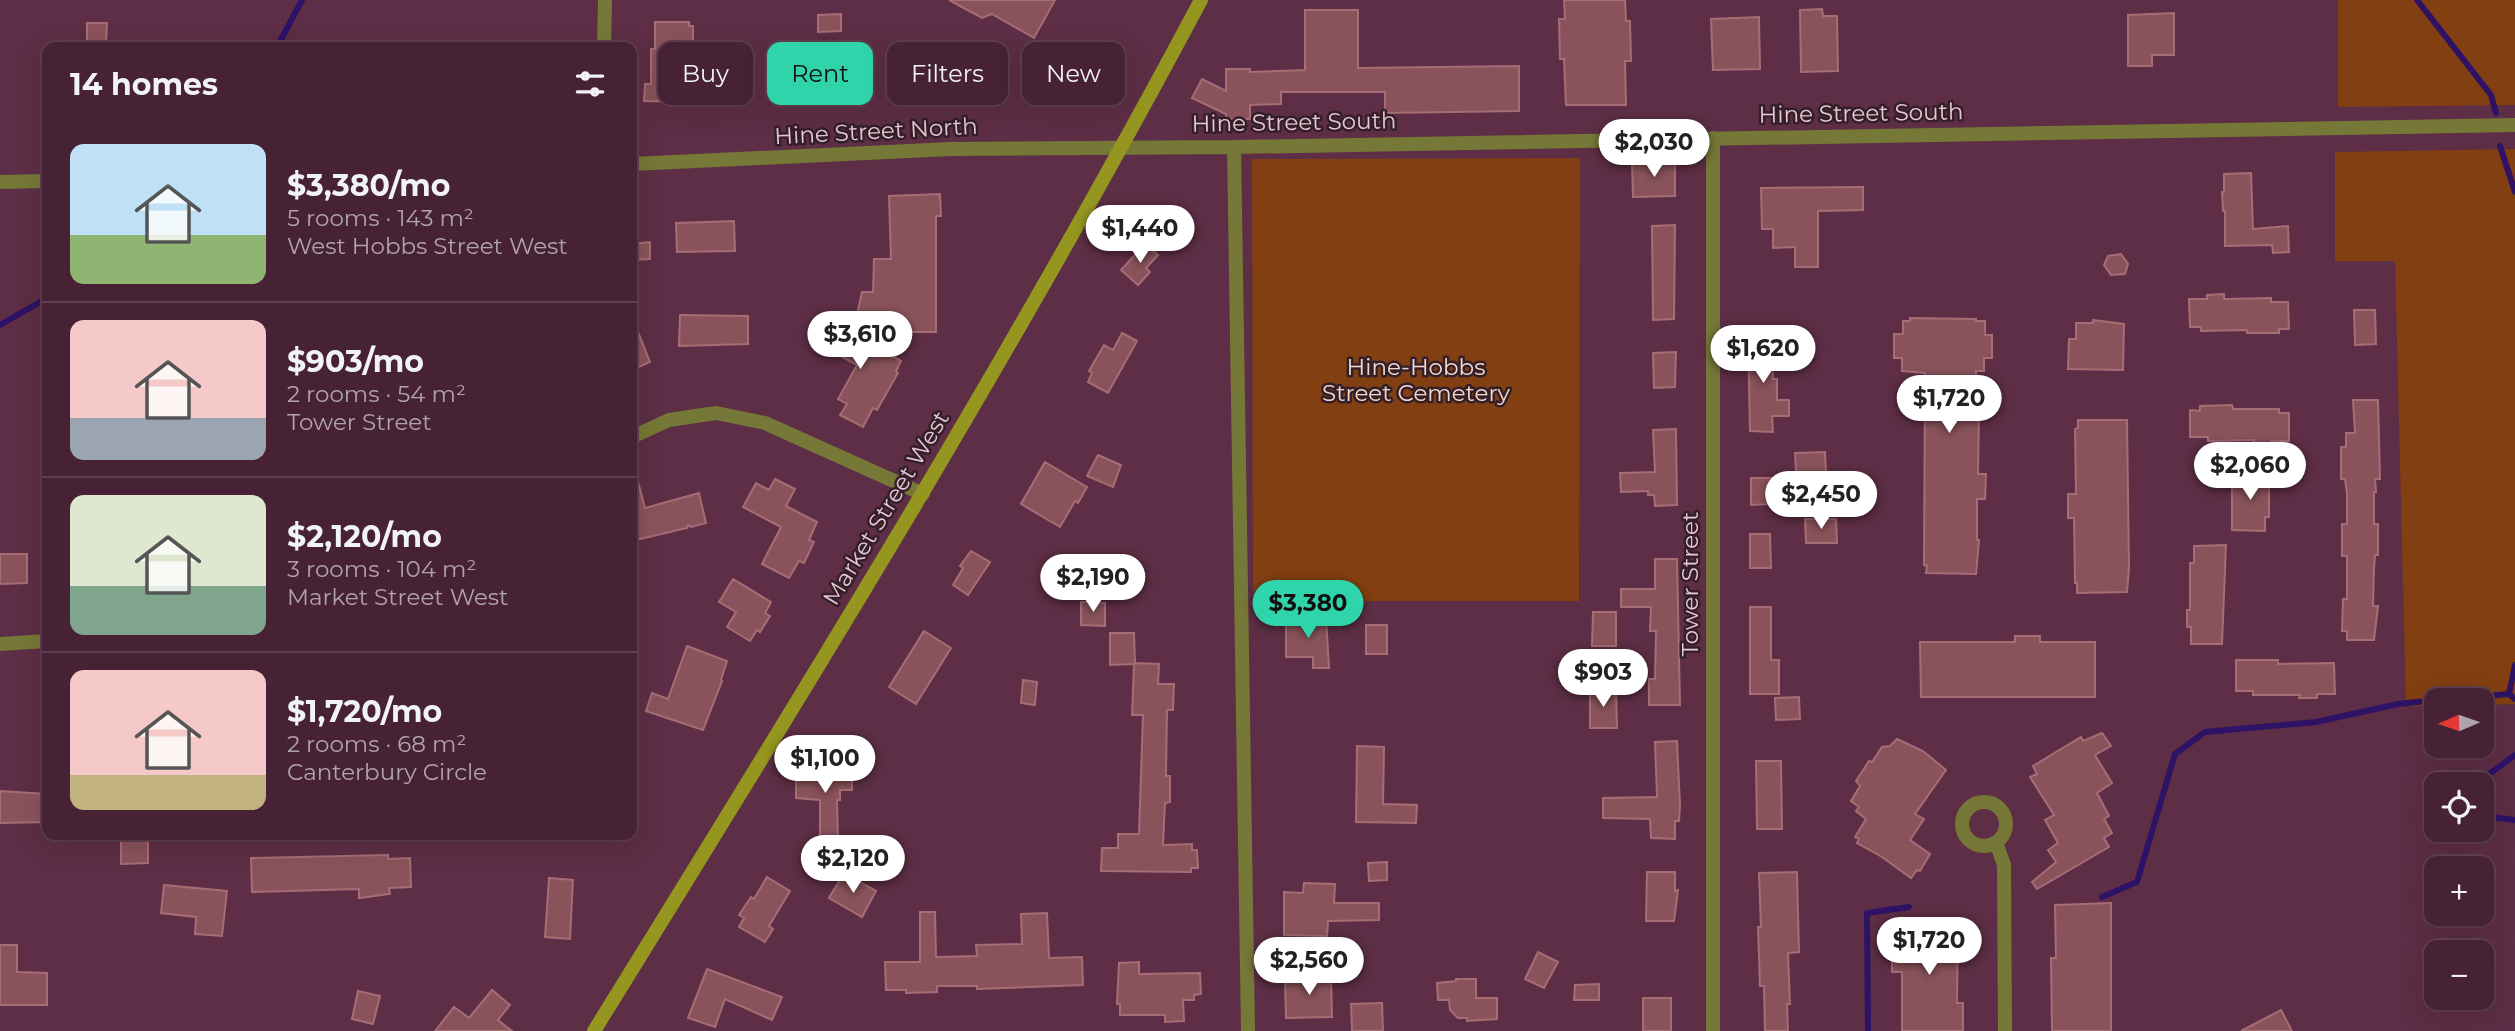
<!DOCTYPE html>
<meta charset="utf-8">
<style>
body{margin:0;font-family:Montserrat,sans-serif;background:#4d2a3c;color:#f1f3f6;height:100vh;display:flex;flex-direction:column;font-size:26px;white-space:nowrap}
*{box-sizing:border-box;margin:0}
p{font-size:23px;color:#b0a4ac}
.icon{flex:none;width:38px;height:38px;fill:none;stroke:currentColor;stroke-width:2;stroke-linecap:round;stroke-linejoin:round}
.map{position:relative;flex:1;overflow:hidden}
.drawer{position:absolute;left:42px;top:42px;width:595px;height:798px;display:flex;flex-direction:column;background:#462234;border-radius:14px;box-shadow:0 7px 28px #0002,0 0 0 2px #5e3f4f}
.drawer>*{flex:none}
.hud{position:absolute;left:658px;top:42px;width:665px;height:63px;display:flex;gap:14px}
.needle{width:46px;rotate:268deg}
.tools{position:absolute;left:2424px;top:688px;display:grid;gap:14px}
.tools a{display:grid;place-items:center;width:70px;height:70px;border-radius:14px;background:#462234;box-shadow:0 7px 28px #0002,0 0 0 2px #5e3f4f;font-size:35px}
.price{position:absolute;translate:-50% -60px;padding:0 16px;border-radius:24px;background:#fff;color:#222;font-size:23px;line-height:46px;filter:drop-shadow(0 2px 4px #0008)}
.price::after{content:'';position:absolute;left:50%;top:42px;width:21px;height:16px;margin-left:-10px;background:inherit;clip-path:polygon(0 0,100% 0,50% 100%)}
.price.current{background:#30d4aa;color:#111}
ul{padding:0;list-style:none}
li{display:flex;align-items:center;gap:21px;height:175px;padding:0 28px}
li+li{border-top:2px solid #5e3f4f}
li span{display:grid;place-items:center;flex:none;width:196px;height:140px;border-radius:14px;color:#555}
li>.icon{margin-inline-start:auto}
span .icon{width:84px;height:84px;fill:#fffc;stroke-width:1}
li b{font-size:30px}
h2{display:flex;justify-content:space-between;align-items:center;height:84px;padding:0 28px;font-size:30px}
.tag{padding:0 24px;border-radius:14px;background:#462234;box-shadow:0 7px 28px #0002,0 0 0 2px #5e3f4f;font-size:24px;line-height:63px}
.tag.current{background:#30d4aa;color:#111}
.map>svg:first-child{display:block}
.green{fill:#823f11}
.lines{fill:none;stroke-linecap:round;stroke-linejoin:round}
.stream{stroke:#2e1266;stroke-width:6}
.building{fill:#8a535b;stroke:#a76d75;stroke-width:2}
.minor{stroke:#767837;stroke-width:14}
.tertiary{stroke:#767837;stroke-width:14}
.secondary{stroke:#94961f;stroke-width:14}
.labels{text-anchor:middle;stroke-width:5;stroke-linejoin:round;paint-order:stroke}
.street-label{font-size:23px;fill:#e5c8d4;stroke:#341f29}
.park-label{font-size:23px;fill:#f1d8cb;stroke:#341f29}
</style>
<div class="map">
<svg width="2515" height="1031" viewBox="0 0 2515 1031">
<rect width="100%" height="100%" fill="#5d2e45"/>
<!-- green -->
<path class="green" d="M2338,0H2515V105L2338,107Z
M2515,149V704L2482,705V700H2436V706H2406L2395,261H2335V152Z
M1580,158L1579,601H1253L1252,159Z"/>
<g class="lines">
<!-- stream -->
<path class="stream" d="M2417,0L2491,95L2496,113
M277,47L302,0
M2500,146L2515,192
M0,325L47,298
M2509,694L2515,665
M2440,700L2509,694L2515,699
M2480,784L2481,780L2515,755
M2482,816L2515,820
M2102,897L2137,882L2175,754L2205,732L2316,722L2398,704L2436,700
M1868,1031L1867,913L1909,907"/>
</g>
<!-- building -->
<path class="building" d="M949,0H1055L1034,38L992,14L982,18Z
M1564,0H1625L1626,21H1630L1631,61H1625L1626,105H1566L1564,59H1560L1559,19H1565Z
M1822,9L1823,16H1837L1838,71L1801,72L1800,10Z
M1305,10H1358V68L1519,66V111L1385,113V92H1281V104L1250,105V119H1226V114L1192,98L1202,79L1226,91V69H1250V72L1305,70Z
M2174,13V55H2152V66H2128V15Z
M841,14V31L818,32V15Z
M1759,17L1760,69L1713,70L1711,19Z
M655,22H689V26H693V80H683V102L644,101L645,84H651V49H655Z
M87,23H107L106,43H87Z
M805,47L808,92L772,93L771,48Z
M1675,161V196L1633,197L1632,162Z
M2251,173L2253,229L2288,226L2289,252L2273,253L2272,245L2225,246V211H2223L2222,192H2224V174Z
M1863,187V210L1818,211V267H1795V247L1773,248V229H1762L1761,188Z
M940,194L941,216H936V332H853L862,292H873L874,259H891L889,196Z
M734,221L735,251L677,252L676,223Z
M1675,225L1674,319L1653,320L1652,226Z
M650,242V259L632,260V244Z
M1145,244L1158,255L1146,268L1150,272L1138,285L1121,270Z
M2121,254L2128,264L2125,274L2111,275L2104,265L2108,256Z
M2224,294V299L2271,298V302H2288L2289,329H2279V333H2247V330L2201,331V327H2190L2189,299H2207V295Z
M2354,310H2375L2376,344L2355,345Z
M680,315L748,316V344L679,346Z
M1910,318L1976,319V321H1985V335H1992V358H1984V371H1976V410H1979L1978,474H1986L1985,499H1977V540H1979L1976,574L1926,573L1927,566L1924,565L1925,373L1902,371V358H1894V334H1903V321H1910Z
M633,319L650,362L632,370V320Z
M819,320L852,337L853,333L901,361L896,371L898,373L877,410L873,408L863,427L840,415L847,404L838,399L857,365L809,339Z
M2093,320L2124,324L2123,370L2068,369L2069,339H2076V323H2093Z
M1122,333L1137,341L1108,393L1088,382L1092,373L1089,371L1104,345L1113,350Z
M1748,334H1772L1773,379H1777V400H1789V416H1772L1773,432L1750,431Z
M1676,352L1675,387L1654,388L1653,353Z
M2353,400H2378L2380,479H2375L2376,492H2374V524H2378V555H2375L2374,569L2373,606H2378L2374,640H2347V631H2342L2343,599H2347V556H2342V524H2347V493L2345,479H2341V447H2346V433H2355Z
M2232,405L2233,409H2279V413H2289V441H2271V445H2254V440L2208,441V437H2190V410L2200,411V406Z
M2078,420H2127L2129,568L2127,592L2077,593V583H2075L2074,518H2068V494H2076L2075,429L2078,428Z
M1676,429L1677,505L1655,506L1654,495H1648V491L1621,492L1620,473L1655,472L1653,430Z
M1825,452L1826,472H1796L1795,453Z
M1098,455L1121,465L1113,487L1087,476Z
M1045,462L1087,487L1078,503L1075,501L1060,527L1021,504Z
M2237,472H2265V484H2269V517H2265V531L2232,530V485H2236Z
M637,478L645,508L699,493L706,523L691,527L688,525L687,528L632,541V479Z
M1751,478H1791V498H1772V504L1751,505Z
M775,479L795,489L786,506L817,522L809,540L814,542L804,563L799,561L789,578L762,564L781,527L743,507L756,483L769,490Z
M1805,519H1836L1837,543H1806Z
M1750,534H1770L1771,568H1750Z
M2226,545L2222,644H2191V627H2187V610H2190V563H2194V546Z
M971,551L990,562L968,595L953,585L963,568L960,566Z
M0,554H27V583L0,584Z
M1655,559H1677L1680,705H1649V679H1655L1656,631H1650L1651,607H1621V589H1655Z
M733,579L771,602L765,613L770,616L760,632L757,630L750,641L727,627L736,612L719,602Z
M1081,602L1105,603V626L1081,625Z
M1750,607H1771V660H1779V694H1750Z
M1593,612H1616V646H1592Z
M1326,617L1329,668H1313V657H1286V618Z
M1366,625H1387V654H1366Z
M924,631L951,648L916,704L889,687Z
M1110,633H1134L1135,663L1159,664L1158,684H1174L1173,710H1167L1166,776H1170V802L1165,803L1163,845L1192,844V850H1197L1198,868H1191V872L1101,871L1102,848H1118V834H1139L1143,715H1132L1134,664L1110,665Z
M2015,636H2040V642H2095V697H1921L1920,642H2015Z
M687,646L727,661L721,680L722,681L703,730L646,711L652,693L668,699Z
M2236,660H2278V664L2334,663L2335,694H2317V698H2299L2300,695H2253V691H2236Z
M1023,680L1037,682L1035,705L1021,703Z
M1616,690L1617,728H1590V691Z
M1799,697L1800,719L1776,720L1775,698Z
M2102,733L2111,746L2095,755L2112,783L2097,793L2109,816L2104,819L2112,833L2104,838L2109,847L2037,889L2032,882L2056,862L2048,850L2058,843L2045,820L2054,815L2030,777L2037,774L2033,766L2081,737L2083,741Z
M1897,739L1923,751L1946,770L1915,814L1924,819L1910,840L1930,854L1920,871L1917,870L1911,878L1882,857L1857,843L1859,839L1855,837L1866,819L1856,811L1859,807L1851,801L1860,786L1856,781L1869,761L1872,762L1882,747L1890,746Z
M1677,741L1680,805L1679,821H1675V839L1651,838L1650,819L1603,818V798L1657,797L1655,742Z
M1357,746L1384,747L1383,804L1417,805L1416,823L1356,822Z
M1756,761H1781L1782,829H1757Z
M802,769H852V790H840V800H837L838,840H820V800L796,798V772H802Z
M0,791L47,794V822L0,823Z
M121,835H148V863L121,864Z
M388,855V859L410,858L411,887L389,888L390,894L359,898V889L252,892L251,858Z
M1387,862V880L1369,881L1368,863Z
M1647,872H1675V891L1678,890L1674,921H1646Z
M1797,872L1799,952L1788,953L1790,1004H1787L1788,1031H1765L1764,986H1760L1758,927H1761L1759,873Z
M844,873L876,891L862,917L829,898Z
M767,877L790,891L769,926L773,929L765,942L739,927L744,918L739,915L751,897L754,899Z
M549,878L573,880L570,939L545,937Z
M1304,883L1335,884L1334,903H1379V920L1328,921L1327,936L1284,935V892L1303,893Z
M164,885L227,891L222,936L195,934L196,917L161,913Z
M2111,903V1031H2052L2051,958H2056L2055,905Z
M920,912H935L936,957L977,956L976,945L1022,944L1021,914L1047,913L1049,958L1082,957L1083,985L977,989V986H937V992L906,993V990H886L885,962H920Z
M1958,923L1957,1003H1963V1031H1902V972H1892V933H1901V924Z
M0,945H17V972L47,973V1005H0Z
M1538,952L1558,962L1544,988L1525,979Z
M1139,962V974L1200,973L1201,994L1194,995V1000H1183L1184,1021L1165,1022V1015H1120V1004H1117L1119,963Z
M707,969L782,997L772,1020L725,999L715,1027L688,1018Z
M1301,977H1331L1332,1017L1286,1018L1285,979Z
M1456,979H1476V998H1497V1019L1467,1021V1018H1458L1450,1010L1449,1000H1438L1437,983L1456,981Z
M1599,984V1000H1574L1575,985Z
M492,990L510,1005L498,1020L512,1031H435L454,1007L469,1018Z
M358,991L380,996L373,1024L352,1019Z
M1643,998H1671V1031H1643Z
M1382,1003L1383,1031H1352L1351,1004Z
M2281,1010L2292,1031H2241Z"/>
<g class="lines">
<!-- minor -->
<path class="minor" d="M604,47L605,0
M1713,138V1031
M632,437L669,420L716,413L765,423L923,494
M0,644L47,641
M1962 824a22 22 0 1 1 44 0a22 22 0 1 1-44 0Z
M1996,842L2004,865L2005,1031"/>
<!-- tertiary -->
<path class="tertiary" d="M1234,147L1248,1031
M632,164L951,149L1234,147L2515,125
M0,182L47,181"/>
<!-- secondary -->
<path class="secondary" d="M594,1031C804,692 1014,352 1201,0"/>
</g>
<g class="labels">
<!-- street labels -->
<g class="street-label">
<text transform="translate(1861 113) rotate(-1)" y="8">Hine Street South</text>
<text transform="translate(1294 122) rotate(-1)" y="8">Hine Street South</text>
<text transform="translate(876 131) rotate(-3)" y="8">Hine Street North</text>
<text transform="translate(886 508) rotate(-59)" y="8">Market Street West</text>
<text transform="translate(1690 584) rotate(-90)" y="8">Tower Street</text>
</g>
<!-- park labels -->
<g class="park-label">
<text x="1416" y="375">Hine-Hobbs<tspan x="1416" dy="26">Street Cemetery</tspan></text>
</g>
</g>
</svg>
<div class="tools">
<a><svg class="needle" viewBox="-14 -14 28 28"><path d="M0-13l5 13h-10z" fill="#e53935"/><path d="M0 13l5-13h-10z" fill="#b0a4ac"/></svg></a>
<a><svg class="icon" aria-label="locate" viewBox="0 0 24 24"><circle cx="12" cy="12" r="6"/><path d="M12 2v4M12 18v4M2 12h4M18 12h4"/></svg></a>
<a>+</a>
<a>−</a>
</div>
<b class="price" style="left:1654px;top:179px">$2,030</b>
<b class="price" style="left:1140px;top:265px">$1,440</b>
<b class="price" style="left:860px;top:371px">$3,610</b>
<b class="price" style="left:1763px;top:385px">$1,620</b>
<b class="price" style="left:1949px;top:435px">$1,720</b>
<b class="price" style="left:2250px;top:502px">$2,060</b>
<b class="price" style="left:1821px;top:531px">$2,450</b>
<b class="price" style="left:1093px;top:614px">$2,190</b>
<b class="price current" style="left:1308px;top:640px">$3,380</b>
<b class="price" style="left:1603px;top:709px">$903</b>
<b class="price" style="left:825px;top:795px">$1,100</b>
<b class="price" style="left:853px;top:895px">$2,120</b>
<b class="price" style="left:1929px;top:977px">$1,720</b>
<b class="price" style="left:1309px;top:997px">$2,560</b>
<div class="hud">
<a class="tag">Buy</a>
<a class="tag current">Rent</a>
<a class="tag">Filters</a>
<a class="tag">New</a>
</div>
<section class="drawer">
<h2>14 homes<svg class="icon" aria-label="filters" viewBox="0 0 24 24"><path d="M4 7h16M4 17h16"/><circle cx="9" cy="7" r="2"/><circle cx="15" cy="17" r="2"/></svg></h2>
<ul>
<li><span style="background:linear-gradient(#bfe0f5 65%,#8fb573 0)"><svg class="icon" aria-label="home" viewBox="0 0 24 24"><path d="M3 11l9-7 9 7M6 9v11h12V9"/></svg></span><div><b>$3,380/mo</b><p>5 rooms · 143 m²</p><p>West Hobbs Street West</p></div></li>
<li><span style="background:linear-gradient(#f6c9c9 70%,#9aa5b1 0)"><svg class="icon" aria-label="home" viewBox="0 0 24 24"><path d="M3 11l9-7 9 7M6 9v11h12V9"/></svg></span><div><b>$903/mo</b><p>2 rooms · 54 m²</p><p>Tower Street</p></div></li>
<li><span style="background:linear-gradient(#dfe7d0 65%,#7fa58c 0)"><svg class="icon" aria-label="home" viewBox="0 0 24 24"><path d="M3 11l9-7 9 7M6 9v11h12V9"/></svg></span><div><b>$2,120/mo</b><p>3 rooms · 104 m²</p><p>Market Street West</p></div></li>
<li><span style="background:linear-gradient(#f6c9c9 75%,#c2b280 0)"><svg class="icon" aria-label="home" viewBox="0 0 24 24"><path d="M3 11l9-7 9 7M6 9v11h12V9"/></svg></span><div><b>$1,720/mo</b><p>2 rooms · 68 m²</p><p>Canterbury Circle</p></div></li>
</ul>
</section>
</div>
